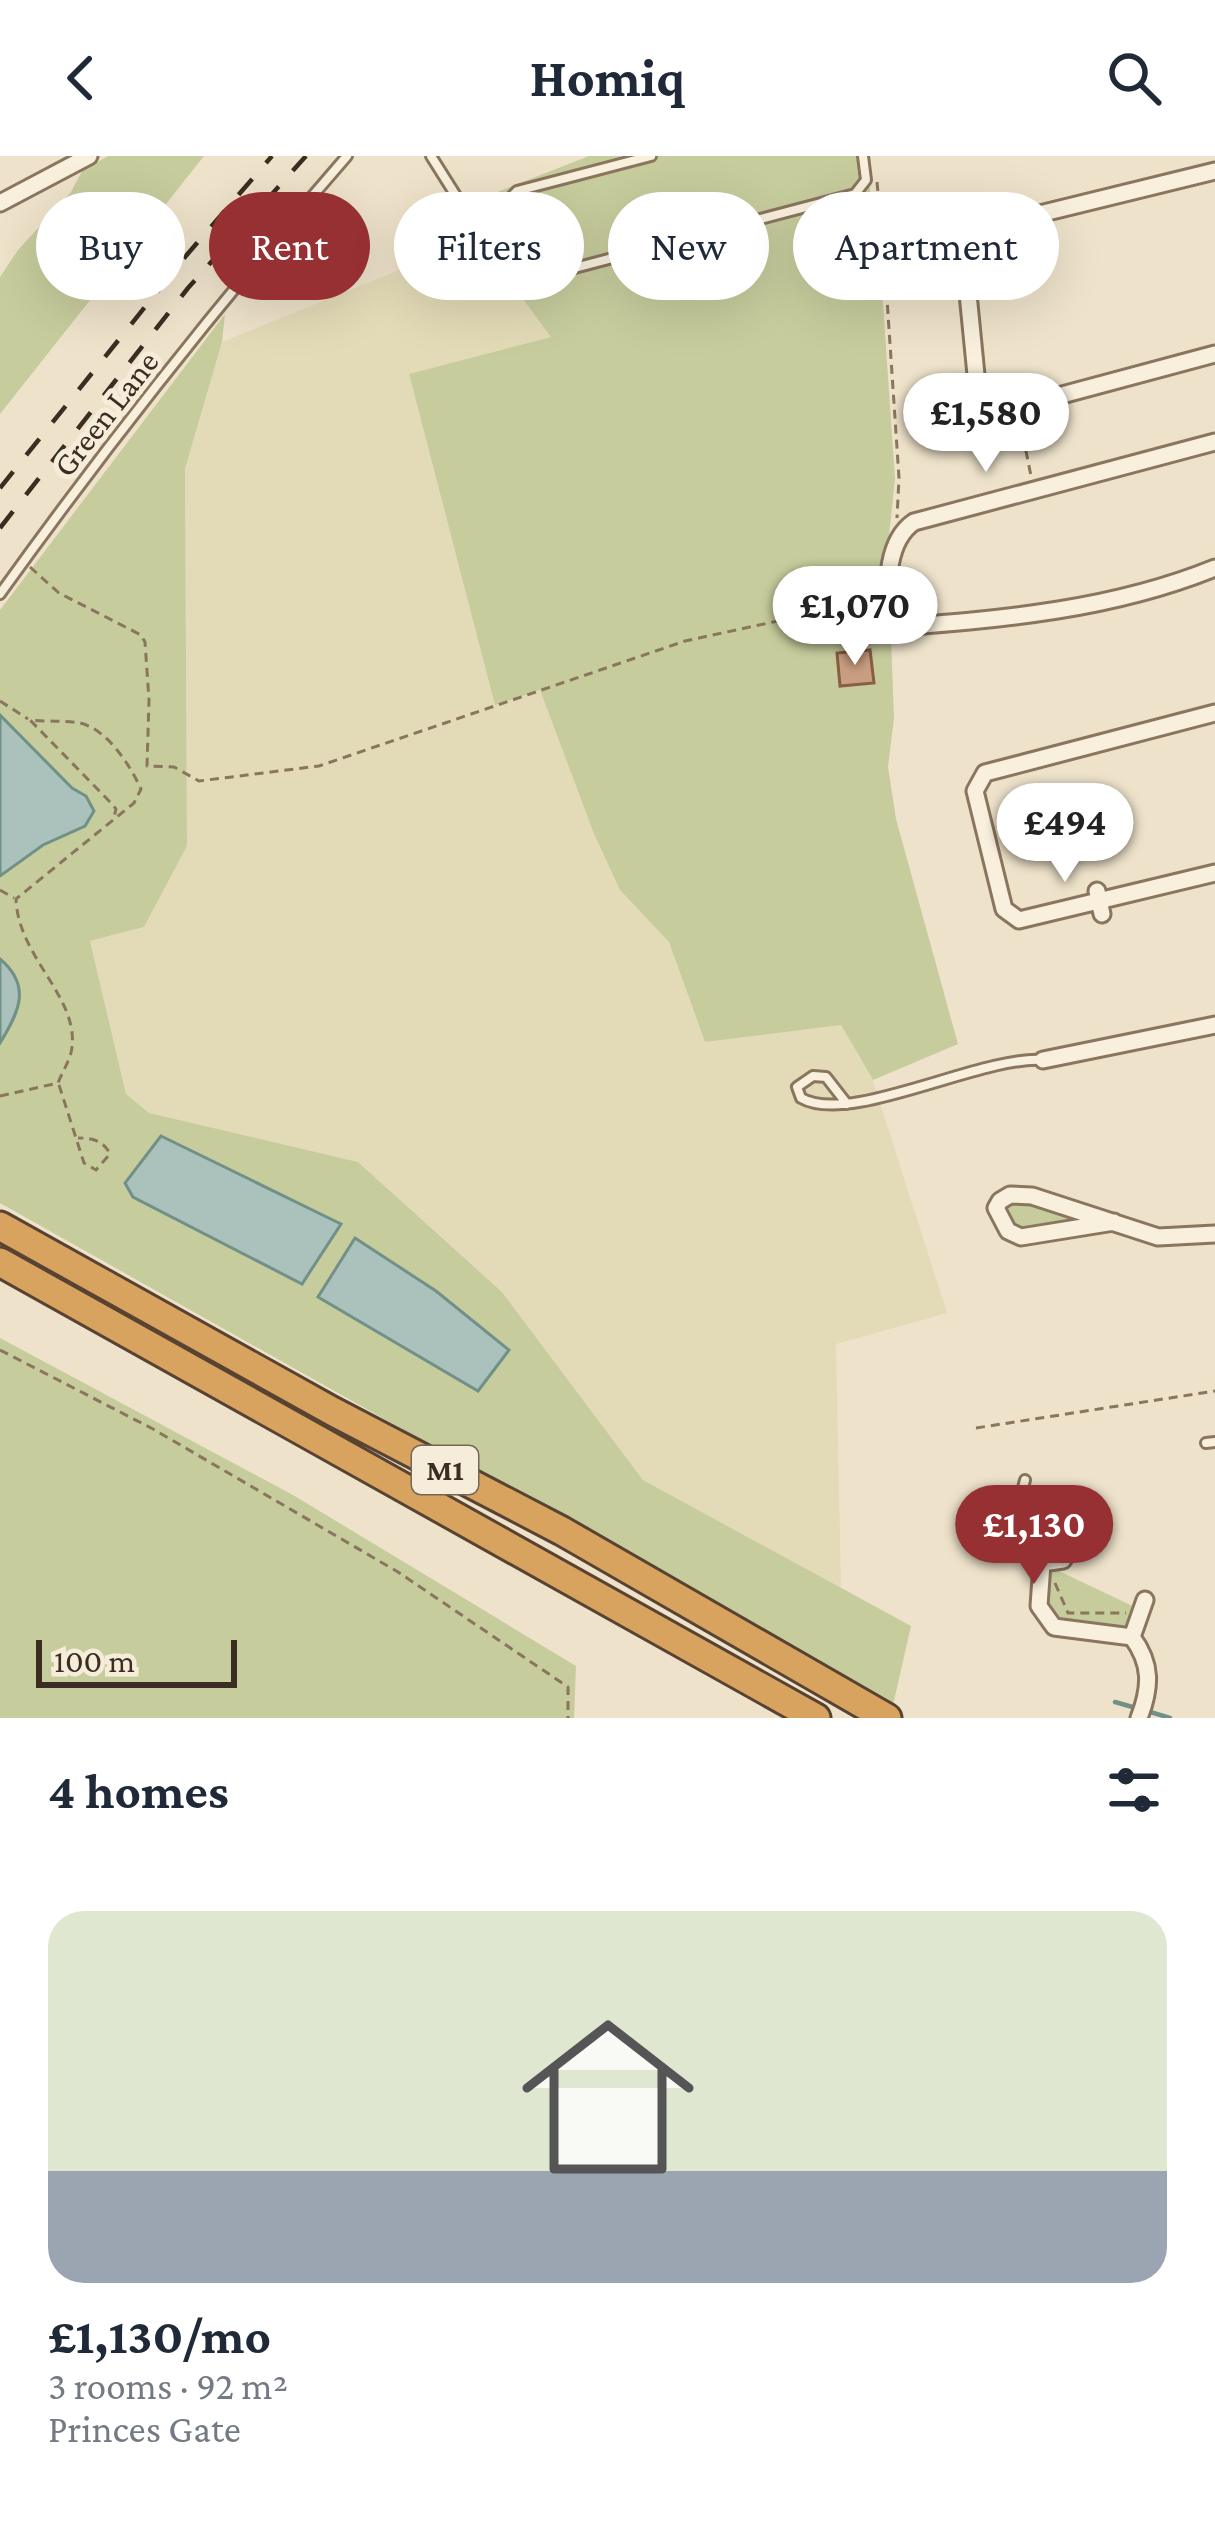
<!DOCTYPE html>
<meta charset="utf-8">
<style>
body{margin:0;font-family:"Crimson Pro",serif;background:#f6f6f7;color:#1f2937;height:100vh;display:flex;flex-direction:column;font-size:45px;white-space:nowrap}
*{box-sizing:border-box;margin:0}
p{font-size:39px;color:#747a83}
.icon{flex:none;width:66px;height:66px;fill:none;stroke:currentColor;stroke-width:2;stroke-linecap:round;stroke-linejoin:round}
.map{position:relative;height:1562px;overflow:hidden}
.panel{display:flex;flex-direction:column;background:#fff;flex:1}
.panel>*{flex:none}
.hud{position:absolute;left:36px;top:36px;width:1143px;height:108px;display:flex;gap:24px}
.scale{position:absolute;left:36px;bottom:30px;width:201px;box-sizing:border-box;padding-left:12px;border:6px solid #3b2d21;border-top:0;font-size:33px;line-height:42px;white-space:nowrap;color:#3b2d21;-webkit-text-stroke:9px #f5edd9;paint-order:stroke}
.price{position:absolute;translate:-50% -102px;padding:0 27px;border-radius:42px;background:#fff;color:#222;font-size:39px;line-height:78px;filter:drop-shadow(0 3px 6px #0008)}
.price::after{content:'';position:absolute;left:50%;top:72px;width:36px;height:27px;margin-left:-18px;background:inherit;clip-path:polygon(0 0,100% 0,50% 100%)}
.price.active{background:#973032;color:#fff}
ul{padding:0;list-style:none}
li{display:grid;align-content:center;gap:24px;height:636px;padding:0 48px}
li span{display:grid;place-items:center;height:372px;border-radius:36px;color:#555}
li>.icon{margin-inline-start:auto}
span .icon{width:216px;height:216px;fill:#fffc;stroke-width:1}
li b{font-size:51px}
h2{display:flex;justify-content:space-between;align-items:center;height:144px;padding:0 48px;font-size:51px}
.tag{padding:0 42px;border-radius:54px;background:#fff;box-shadow:0 12px 48px #0002;font-size:42px;line-height:108px}
.tag.active{background:#973032;color:#fff}
header{display:flex;justify-content:space-between;align-items:center;height:156px;padding:0 48px;background:#fff;font-size:54px;font-weight:700}
.map>svg:first-child{display:block}
.farmland{fill:#e3dbb7}
.green{fill:#c7cc9d}
.water{fill:#aac2bb;stroke:#719188;stroke-width:3}
.lines{fill:none;stroke-linecap:round;stroke-linejoin:round}
.stream{stroke:#719188;stroke-width:4.5}
.building{fill:#ca9f81;stroke:#885f45;stroke-width:3}
.lane-casing{stroke:#8a755e;stroke-width:14}
.street-casing{stroke:#8a755e;stroke-width:21}
.highway-casing{stroke:#584332;stroke-width:33}
.path{stroke:#8a755e;stroke-width:3;stroke-dasharray:9 6;stroke-linecap:butt}
.lane{stroke:#f8f0dd;stroke-width:8}
.street{stroke:#f8f0dd;stroke-width:15}
.highway{stroke:#d8a25f;stroke-width:27}
.rail{stroke:#3b2d21;stroke-width:4.5;stroke-dasharray:21 21;stroke-linecap:butt}
.labels{text-anchor:middle;stroke-width:10;stroke-linejoin:round;paint-order:stroke}
.shield{fill:#f5edd9;stroke:#736758;stroke-width:3}
.shield-label{font-size:30px;font-weight:bold;fill:#3b2d21}
.street-label{font-size:33px;fill:#3b2d21;stroke:#f5edd9}
</style>
<header><svg class="icon" aria-label="back" viewBox="0 0 24 24"><path d="M15 5l-7 7 7 7"/></svg>Homiq<svg class="icon" aria-label="search" viewBox="0 0 24 24"><circle cx="10" cy="10" r="6"/><path d="M15 15l6 6"/></svg></header>
<div class="map">
<svg width="1215" height="1562" viewBox="0 0 1215 1562">
<rect width="100%" height="100%" fill="#eee2ca"/>
<!-- farmland -->
<path class="farmland" d="M478,82L552,181L409,219L495,548L540,533L594,678L620,734L669,786L705,886L841,869L873,925L947,1157L836,1188L841,1432L643,1324L502,1136L358,1006L148,957L126,938L90,785L144,771L187,690L185,313L222,186Z"/>
<!-- green -->
<path class="green" d="M108,0H204L0,258V121L18,94L71,36L82,15Z
M589,0H865L880,104L895,323L884,426V481L891,482L894,562L888,611L896,663L958,888L873,924L841,869L705,886L669,786L620,734L594,678L540,534L495,549L409,218L551,181L478,82L489,68L477,44Z
M225,158L222,186L185,313L187,690L144,771L90,785L126,938L149,957L358,1006L502,1136L643,1324L911,1470L893,1549L0,1047V454Z
M1010,1039L1114,1066L1008,1075L1000,1045Z
M0,1182L293,1339L576,1510L574,1562H0Z
M1042,1407L1141,1454L1132,1481L1066,1475L1038,1436Z"/>
<!-- water -->
<path class="water" d="M0,559L72,632L86,640L94,655L85,670L43,689L0,720Z
M0,803C32,830 19,856 0,887Z
M161,980L341,1068L302,1128L133,1041L125,1027Z
M355,1082L436,1135L509,1194L478,1235L318,1141Z"/>
<g class="lines">
<!-- stream -->
<path class="stream" d="M1115,1546L1136,1552
M1147,1555L1170,1562"/>
</g>
<!-- building -->
<path class="building" d="M870,494L874,527L840,530L837,497Z"/>
<g class="lines">
<defs>
<path id="lane" d="M431,0L470,62
M504,49L556,112L567,114L855,38L866,24L863,0
M467,58L504,49L517,35L651,0
M0,438C109,286 224,141 347,0
M847,948L826,921L813,920L797,931L801,942C850,970 979,900 1042,904
M1206,1287L1215,1286
M1025,1324C1018,1350 1017,1367 1028,1391"/>
<path id="street" d="M0,47L89,0
M932,53L962,77L1215,15
M962,77L978,239L987,248
M972,267L987,248L998,253L1017,251L1215,198
M1215,286L914,366C883,387 888,439 888,472C1000,463 1109,455 1215,412
M1215,557L985,617L975,635L1004,753L1019,764L1215,717
M1097,735L1102,758
M1043,904L1215,869
M1114,1066L1021,1081L1008,1075L996,1052L1000,1045L1010,1039L1032,1040L1158,1081L1215,1078
M1029,1393L1042,1407L1063,1404
M1042,1407L1039,1450L1054,1471L1132,1481C1152,1508 1151,1531 1139,1562
M1132,1481L1145,1444"/>
<path id="highway" d="M0,1070L332,1255L562,1375L887,1562
M0,1106L816,1562"/>
</defs>
<!-- lane casing -->
<use href="#lane" class="lane-casing"/>
<!-- street casing -->
<use href="#street" class="street-casing"/>
<!-- highway casing -->
<use href="#highway" class="highway-casing"/>
<!-- path -->
<path class="path" d="M877,26L884,98L936,78
M853,113L875,94L884,98L899,322L897,362
M1020,265L1031,320
M30,411L59,437L141,479L145,486L149,544L147,610L174,611L199,625L319,610L685,485L875,444
M852,478L853,495
M0,545L28,563
M0,734L14,742
M59,929L84,1007L96,1014L110,998C103,984 92,982 78,982
M0,940L58,927C62,916 71,903 72,891C78,840 18,801 16,743L134,647L141,633C130,609 107,573 80,567C64,564 46,566 30,564L112,648L116,653L114,661
M0,1194L153,1273L398,1416L568,1531V1562
M976,1272L1215,1235
M1055,1427L1068,1457H1126"/>
<!-- lane -->
<use href="#lane" class="lane"/>
<!-- street -->
<use href="#street" class="street"/>
<!-- highway -->
<use href="#highway" class="highway"/>
<!-- rail -->
<path class="rail" d="M0,332L185,101L272,0
M0,372L188,132L306,0"/>
</g>
<g class="labels">
<!-- shield labels -->
<rect class="shield" x="412" y="1290" width="66" height="48" rx="9"/>
<g class="shield-label">
<text x="445" y="1324">M1</text>
</g>
<!-- street labels -->
<g class="street-label">
<text transform="translate(105 257) rotate(-52)" y="12">Green Lane</text>
</g>
</g>
</svg>
<div class="scale">100 m</div>
<b class="price" style="left:986px;top:319px">£1,580</b>
<b class="price" style="left:855px;top:512px">£1,070</b>
<b class="price" style="left:1065px;top:729px">£494</b>
<b class="price active" style="left:1034px;top:1431px">£1,130</b>
<div class="hud">
<a class="tag">Buy</a>
<a class="tag active">Rent</a>
<a class="tag">Filters</a>
<a class="tag">New</a>
<a class="tag">Apartment</a>
</div>
</div>
<section class="panel">
<h2>4 homes<svg class="icon" aria-label="filters" viewBox="0 0 24 24"><path d="M4 7h16M4 17h16"/><circle cx="9" cy="7" r="2"/><circle cx="15" cy="17" r="2"/></svg></h2>
<ul>
<li><span style="background:linear-gradient(#dfe7d0 70%,#9aa5b1 0)"><svg class="icon" aria-label="home" viewBox="0 0 24 24"><path d="M3 11l9-7 9 7M6 9v11h12V9"/></svg></span><div><b>£1,130/mo</b><p>3 rooms · 92 m²</p><p>Princes Gate</p></div></li>
</ul>
</section>
